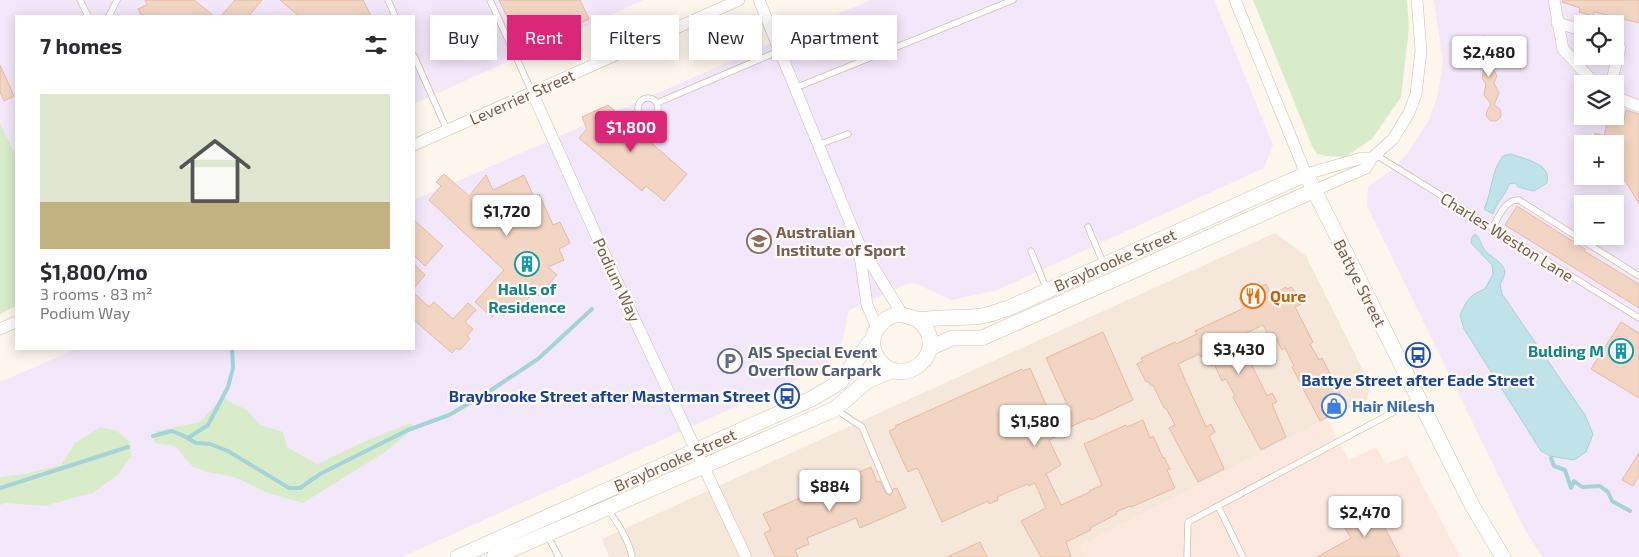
<!DOCTYPE html>
<meta charset="utf-8">
<style>
body{margin:0;font-family:"Exo 2",sans-serif;background:#f7f7f7;color:#2b2b33;height:100vh;display:flex;flex-direction:column;font-size:19px;white-space:nowrap}
*{box-sizing:border-box;margin:0}
p{font-size:16px;color:#7c7c81}
.icon{flex:none;width:28px;height:28px;fill:none;stroke:currentColor;stroke-width:2;stroke-linecap:round;stroke-linejoin:round}
.map{position:relative;flex:1;overflow:hidden}
.sheet{position:absolute;left:15px;top:15px;width:400px;height:335px;display:flex;flex-direction:column;background:#fff;border-radius:0px;box-shadow:0 2px 12px #0003}
.sheet>*{flex:none}
.top-card{position:absolute;left:430px;top:15px;width:475px;height:45px;display:flex;gap:10px}
.controls{position:absolute;left:1574px;top:15px;display:grid;gap:10px}
.controls a{display:grid;place-items:center;width:50px;height:50px;border-radius:0px;background:#fff;box-shadow:0 2px 12px #0003;font-size:25px}
.price{position:absolute;translate:-50% -42px;padding:0 11px;border-radius:5px;background:#fff;color:#222;font-size:16px;line-height:32px;filter:drop-shadow(0 1px 2px #0008)}
.price::after{content:'';position:absolute;left:50%;top:30px;width:15px;height:11px;margin-left:-8px;background:inherit;clip-path:polygon(0 0,100% 0,50% 100%)}
.price.active{background:#db2777;color:#fff}
ul{padding:0;list-style:none}
li{display:grid;align-content:center;gap:10px;height:265px;padding:0 25px}
li span{display:grid;place-items:center;height:155px;border-radius:0px;color:#555}
li>.icon{margin-inline-start:auto}
span .icon{width:90px;height:90px;fill:#fffc;stroke-width:1}
li b{font-size:21px}
h2{display:flex;justify-content:space-between;align-items:center;height:60px;padding:0 25px;font-size:21px}
.pill{padding:0 18px;border-radius:0px;background:#fff;box-shadow:0 2px 12px #0003;font-size:18px;line-height:45px}
.pill.active{background:#db2777;color:#fff}
.map>svg:first-child{display:block}
.residential{fill:#f5e8da}
.commercial{fill:#fde8e0}
.education{fill:#f3e8fa;fill-rule:evenodd}
.green{fill:#d8ecc9}
.water{fill:#bfe3e8;stroke:#a5d3da}
.lines{fill:none;stroke-linecap:round;stroke-linejoin:round}
.stream{stroke:#a5d3da;stroke-width:4}
.building{fill:#f3d5c3;stroke:#e6bba3}
.lane-casing{stroke:#d1beb0;stroke-width:7}
.street-casing{stroke:#d1beb0;stroke-width:12}
.secondary-casing{stroke:#d6c0b0;stroke-width:16}
.lane{stroke:#fff;stroke-width:5.5}
.street{stroke:#fff;stroke-width:11}
.secondary{stroke:#fff;stroke-width:15}
.labels{text-anchor:middle;stroke-width:4.5;stroke-linejoin:round;paint-order:stroke}
.street-label{font-size:16px;fill:#7a5c4d;stroke:#fffaf3}
.education-label{font-size:16px;font-weight:bold;fill:#785e54;stroke:#fffaf3;text-anchor:start}
.culture-label{font-size:16px;font-weight:bold;fill:#0d838f;stroke:#fffaf3}
.food-label{font-size:16px;font-weight:bold;fill:#c56008;stroke:#fffaf3;text-anchor:start}
.service-label{font-size:16px;font-weight:bold;fill:#4e5e75;stroke:#fffaf3;text-anchor:start}
.transit-label{font-size:16px;font-weight:bold;fill:#164399;stroke:#fffaf3}
.shop-label{font-size:16px;font-weight:bold;fill:#366cbe;stroke:#fffaf3;text-anchor:start}
</style>
<div class="map">
<svg width="1639" height="557" viewBox="0 0 1639 557">
<rect width="100%" height="100%" fill="#fdf6ec"/>
<!-- residential -->
<path class="residential" d="M1275,233L1306,256L1370,384L1367,400L1327,419L1080,546L1085,557H609L602,539Z"/>
<!-- commercial -->
<path class="commercial" d="M1327,419L1349,460L1376,447L1386,464L1407,455L1460,557H1085L1080,546Z"/>
<!-- education -->
<path class="education" d="M0,0H644L414,104V16H16V284L0,291Z
M870,0H1214L1273,145L1264,168L998,290L952,300L912,282L849,310L842,343L824,367L402,557H0V382L76,349H414V200Z
M1434,0H1639V557H1542L1523,526L1367,206L1368,186L1389,172L1407,154L1428,122L1437,98L1443,62ZM1582,24H1615V56H1582ZM1582,84H1615V116H1582ZM1582,144H1615V176H1582ZM1582,204H1615V236H1582Z"/>
<!-- green -->
<path class="green" d="M1253,0H1407L1409,28L1401,97L1372,139L1345,157L1327,156L1317,154L1312,146Z
M0,123L16,156V306L0,314Z
M222,398L247,410L260,425L283,432L287,447L317,464L368,440L411,423L414,428L385,452L303,503L268,493L234,477L208,472L193,467L175,446L155,443L153,436L157,431L200,422Z
M101,427L117,431L130,442L131,456L118,475L92,493L44,506L5,503L0,505V477L24,474L61,465L75,443Z"/>
<!-- water -->
<path class="water" d="M1511,154C1521,158 1543,162 1547,174C1548,177 1547,180 1547,183L1534,191L1518,187L1515,183L1509,184C1506,195 1496,203 1493,214L1484,209C1493,190 1490,173 1503,156Z
M1475,234C1481,239 1481,246 1486,252C1496,261 1513,266 1500,284L1502,294L1585,415L1593,434L1586,452L1574,460L1550,456L1541,451L1464,329L1460,315C1467,300 1469,295 1485,289L1493,274L1492,265L1471,243L1472,237Z"/>
<g class="lines">
<!-- stream -->
<path class="stream" d="M153,436L172,431L182,435L196,443L210,444L228,451L289,488H300L320,474L408,430L449,415L482,396L538,359L592,309
M188,438L208,425L228,387L233,368L232,349
M1551,458L1554,466L1565,470L1571,488L1574,481L1582,487L1600,486L1608,492L1612,501L1630,511
M0,488L128,447"/>
</g>
<!-- building -->
<path class="building" d="M145,0H194L214,16H142L138,9L147,5Z
M235,0H262L249,16H221Z
M280,0H363L371,16H299Z
M499,0H580L589,19L522,49Z
M1563,0H1639V23L1594,12L1593,16L1579,12L1580,8L1562,2Z
M1484,36L1488,37L1492,41V46L1490,50L1495,60L1492,67L1497,76L1494,83L1499,93L1494,105L1500,109L1501,114L1500,118L1496,121H1491L1486,116L1487,111L1491,104L1484,95L1486,84L1482,78L1484,68L1480,62L1482,52L1477,43L1479,38Z
M0,65L14,96L4,101L0,92Z
M608,105L687,174L664,201L646,186L642,191L579,138L587,129L582,117Z
M1626,110L1639,114V204L1625,180L1620,182L1615,173V144H1592L1595,133L1604,136L1609,117L1624,121Z
M444,174L469,196L486,175L493,190L524,175L534,197L539,194L553,225L560,222L570,243L559,249L564,260L548,267L557,275L538,296L534,292L518,310L513,306L504,316L498,311L492,317L475,302L504,270L429,200L441,186L436,182Z
M1517,206L1585,249L1584,251L1639,284V308L1505,225Z
M414,220L443,246L425,266L414,255Z
M414,264L425,275L414,288Z
M1266,284L1271,295L1286,287L1287,289L1292,287L1301,304L1295,307L1313,342L1310,344L1319,360L1322,358L1347,407L1320,421L1292,367L1294,366L1285,348L1282,350L1273,332L1268,335L1263,325L1238,337L1267,396L1272,393L1277,402L1272,404L1286,437L1261,450L1233,397L1235,396L1226,379L1222,381L1214,364L1211,366L1205,355L1201,357L1199,354L1178,364L1206,427L1211,424L1215,432L1209,436L1223,466L1224,469L1198,482L1169,428L1175,425L1166,408H1164L1153,385L1151,386L1148,381L1146,382L1137,364L1143,361L1141,358L1175,342L1176,344L1197,334L1195,331L1244,308L1239,298Z
M414,293L429,307L434,302L453,319L468,303L476,310L465,322L473,329L467,336L470,339L460,350L456,348L452,353L414,320Z
M1621,322L1639,333V398L1591,369Z
M1103,332L1133,400L1091,420L1090,418L1061,431L1062,434L1049,440L1061,465L1046,474L1061,505L1090,492L1089,491L1102,485L1084,444L1126,425L1127,427L1143,420L1150,438L1153,436L1163,458L1164,457L1170,469L1167,470L1175,488L1131,507L1130,506L1116,512L1117,514L1090,528L1091,530L1066,542L1071,557H1041L1021,521L1046,508L1035,483L1029,486L1028,484L1013,490L997,497L998,500L989,504L988,501L942,522L919,471L917,468L908,472L889,431L896,428L895,426L928,411L1022,369L1023,371L1030,368L1053,421L1071,413L1046,358Z
M1639,453V476L1633,486L1622,480Z
M871,467L877,482L880,481L886,494L891,495L893,489L897,488L906,508L860,528L856,518L807,538L809,544L795,550L798,557H775L764,533L771,530L763,514Z
M1373,505L1400,557H1317L1351,538L1341,522Z
M980,542L987,557H947Z"/>
<g class="lines">
<defs>
<path id="lane" d="M80,0L88,16
M388,0L395,16
M490,0L532,92
M109,16L117,0
M414,56L447,130
M795,88L1013,0
M638 108a10 10 0 1 1 20 0a10 10 0 1 1-20 0Z
M657,103L779,51
M818,145L848,134
M1376,155L1639,318
M1088,227L1104,265
M1492,228C1499,217 1505,199 1519,200L1639,276
M1031,251L1047,290
M835,409L862,427L889,491
M1218,506L1243,557
M608,509C618,524 629,540 632,557
M547,535L559,557
M1187,557L1188,522L1418,399"/>
<path id="street" d="M759,0L859,244L902,314
M1235,0L1306,174L1362,158H1372L1393,139L1409,113L1416,94L1421,51L1417,0
M1554,0L1563,49L1595,84
M1557,23L1582,30
M1611,84L1620,48L1615,41
M532,92L618,284L746,557
M1615,97L1639,106
M414,145L739,0
M1313,191L1366,168L1372,158
M859,248L867,305L877,328
M0,329L16,322"/>
<path id="secondary" d="M917,319C956,351 899,395 877,357C872,350 872,340 875,332C879,324 887,317 895,315C904,313 909,318 917,319C924,320 933,318 940,318C954,317 969,318 982,316C992,314 1002,310 1011,307L1306,174L1473,507L1503,557
M930,348L952,338H982L1313,191
M458,557L811,399L840,382L873,338
M494,557L835,409L867,381L893,370"/>
</defs>
<!-- lane casing -->
<use href="#lane" class="lane-casing"/>
<!-- street casing -->
<use href="#street" class="street-casing"/>
<!-- secondary casing -->
<use href="#secondary" class="secondary-casing"/>
<!-- lane -->
<use href="#lane" class="lane"/>
<!-- street -->
<use href="#street" class="street"/>
<!-- secondary -->
<use href="#secondary" class="secondary"/>
</g>
<!-- icons -->
<defs>
<symbol id="university-ring" viewBox="-11 -11 22 22"><circle r="9.5" fill="#fffaf3" stroke="#8d6e63" stroke-width="1.5"/><path d="M0-5L7-2L0 1L-7-2ZM-4 1L0 2.5L4 1V4Q0 6-4 4Z" fill="#8d6e63"/></symbol>
<symbol id="building-ring" viewBox="-11 -11 22 22"><circle r="9.5" fill="#fffaf3" stroke="#0f9aa8" stroke-width="1.5"/><path d="M-4-6H4V6H1V3H-1V6H-4ZM-2.5-4.3h1.7v1.8h-1.7ZM.8-4.3h1.7v1.8H.8ZM-2.5-1h1.7V.8h-1.7ZM.8-1h1.7V.8H.8Z" fill="#0f9aa8"/></symbol>
<symbol id="restaurant-ring" viewBox="-11 -11 22 22"><circle r="9.5" fill="#fffaf3" stroke="#e8710a" stroke-width="1.5"/><path d="M-5-6h1v4h1v-4h1v4h1v-4h1v5L-1.5 .5V6h-2V.5L-5-1ZM5-6V6H3V1.5H1.5Q1.5-4 5-6Z" fill="#e8710a"/></symbol>
<symbol id="bus-ring" viewBox="-11 -11 22 22"><circle r="9.5" fill="#fffaf3" stroke="#1a4fb4" stroke-width="1.5"/><path d="M-5-6H5V4H4V6H2V4H-2V6H-4V4H-5ZM-3.5-4V0h7V-4ZM-3.5 1.2v1.5H-2V1.2ZM2 1.2v1.5H3.5V1.2Z" fill="#1a4fb4"/></symbol>
<symbol id="parking-ring" viewBox="-11 -11 22 22"><circle r="9.5" fill="#fffaf3" stroke="#5c6f8a" stroke-width="1.5"/><path d="M-3.5-5.5H1a3.5 3.5 0 0 1 0 7H-1V5.5H-3.5ZM-1-3.4V-.6H.8a1.4 1.4 0 0 0 0-2.8Z" fill="#5c6f8a"/></symbol>
<symbol id="shop-ring" viewBox="-11 -11 22 22"><circle r="9.5" fill="#fffaf3" stroke="#3f7fe0" stroke-width="1.5"/><path d="M-5-2.5h2.3a2.7 3.5 0 0 1 5.4 0H5L5.5 6h-11ZM-1.5-2.5h3a1.5 2.3 0 0 0-3 0Z" fill="#3f7fe0"/></symbol>
</defs>
<g fill-rule="evenodd">
<use href="#university-ring" x="745" y="227" width="28" height="28"/>
<use href="#building-ring" x="513" y="250" width="28" height="28"/>
<use href="#restaurant-ring" x="1239" y="282" width="28" height="28"/>
<use href="#building-ring" x="1607" y="337" width="28" height="28"/>
<use href="#bus-ring" x="1404" y="341" width="28" height="28"/>
<use href="#parking-ring" x="716" y="347" width="28" height="28"/>
<use href="#bus-ring" x="773" y="382" width="28" height="28"/>
<use href="#shop-ring" x="1320" y="392" width="28" height="28"/>
</g>
<g class="labels">
<!-- street labels -->
<g class="street-label">
<text transform="translate(522 97) rotate(-24)" y="6">Leverrier Street</text>
<text transform="translate(1507 237) rotate(32)" y="6">Charles Weston Lane</text>
<text transform="translate(1115 260) rotate(-24)" y="6">Braybrooke Street</text>
<text transform="translate(617 280) rotate(65)" y="6">Podium Way</text>
<text transform="translate(1360 283) rotate(63)" y="6">Battye Street</text>
<text transform="translate(675 460) rotate(-24)" y="6">Braybrooke Street</text>
</g>
<!-- education labels -->
<g class="education-label">
<text x="776" y="238">Australian<tspan x="776" dy="18">Institute of Sport</tspan></text>
</g>
<!-- culture labels -->
<g class="culture-label">
<text x="527" y="295">Halls of<tspan x="527" dy="18">Residence</tspan></text>
<text x="1604" y="357" text-anchor="end">Bulding M</text>
</g>
<!-- food labels -->
<g class="food-label">
<text x="1270" y="302">Qure</text>
</g>
<!-- service labels -->
<g class="service-label">
<text x="748" y="358">AIS Special Event<tspan x="748" dy="18">Overflow Carpark</tspan></text>
</g>
<!-- transit labels -->
<g class="transit-label">
<text x="1418" y="386">Battye Street after Eade Street</text>
<text x="770" y="402" text-anchor="end">Braybrooke Street after Masterman Street</text>
</g>
<!-- shop labels -->
<g class="shop-label">
<text x="1352" y="412">Hair Nilesh</text>
</g>
</g>
</svg>
<div class="controls">
<a><svg class="icon" aria-label="locate" viewBox="0 0 24 24"><circle cx="12" cy="12" r="6"/><path d="M12 2v4M12 18v4M2 12h4M18 12h4"/></svg></a>
<a><svg class="icon" aria-label="layers" viewBox="0 0 24 24"><path d="M12 4l9 5-9 5-9-5zM3 14l9 5 9-5"/></svg></a>
<a>+</a>
<a>−</a>
</div>
<b class="price" style="left:1489px;top:78px">$2,480</b>
<b class="price active" style="left:631px;top:153px">$1,800</b>
<b class="price" style="left:507px;top:237px">$1,720</b>
<b class="price" style="left:1239px;top:375px">$3,430</b>
<b class="price" style="left:1035px;top:447px">$1,580</b>
<b class="price" style="left:830px;top:512px">$884</b>
<b class="price" style="left:1365px;top:538px">$2,470</b>
<div class="top-card">
<a class="pill">Buy</a>
<a class="pill active">Rent</a>
<a class="pill">Filters</a>
<a class="pill">New</a>
<a class="pill">Apartment</a>
</div>
<section class="sheet">
<h2>7 homes<svg class="icon" aria-label="filters" viewBox="0 0 24 24"><path d="M4 7h16M4 17h16"/><circle cx="9" cy="7" r="2"/><circle cx="15" cy="17" r="2"/></svg></h2>
<ul>
<li><span style="background:linear-gradient(#dfe7d0 70%,#c2b280 0)"><svg class="icon" aria-label="home" viewBox="0 0 24 24"><path d="M3 11l9-7 9 7M6 9v11h12V9"/></svg></span><div><b>$1,800/mo</b><p>3 rooms · 83 m²</p><p>Podium Way</p></div></li>
</ul>
</section>
</div>
